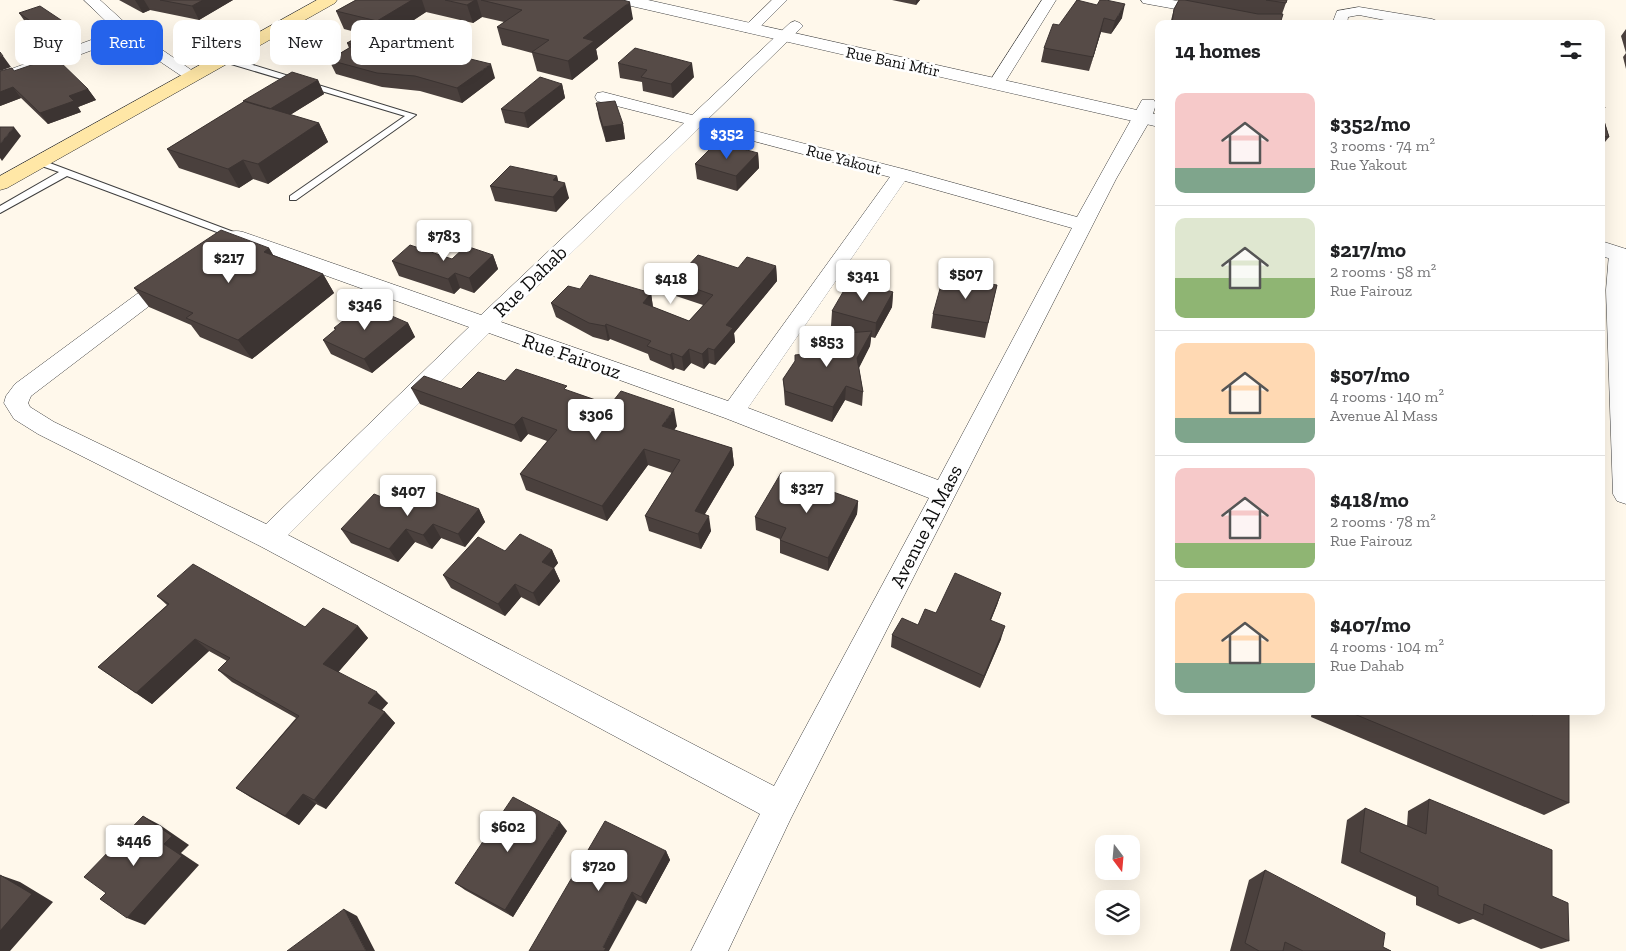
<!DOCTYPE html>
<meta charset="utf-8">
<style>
body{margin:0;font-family:"Zilla Slab",serif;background:#f6f6f6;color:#202124;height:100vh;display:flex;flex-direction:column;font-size:19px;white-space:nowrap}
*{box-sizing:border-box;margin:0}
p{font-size:16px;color:#757577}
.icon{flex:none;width:28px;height:28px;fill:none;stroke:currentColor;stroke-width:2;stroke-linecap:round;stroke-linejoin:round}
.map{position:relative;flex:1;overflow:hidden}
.drawer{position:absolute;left:1155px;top:20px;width:450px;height:695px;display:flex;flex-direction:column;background:#fff;border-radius:10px;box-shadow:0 5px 20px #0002}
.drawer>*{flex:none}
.guide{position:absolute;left:15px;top:20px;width:475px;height:45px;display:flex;gap:10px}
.needle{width:32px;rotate:164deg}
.buttons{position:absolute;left:1095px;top:835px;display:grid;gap:10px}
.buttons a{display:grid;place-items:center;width:45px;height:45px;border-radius:10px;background:#fff;box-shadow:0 5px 20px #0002;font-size:25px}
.price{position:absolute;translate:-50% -42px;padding:0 11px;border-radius:5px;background:#fff;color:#222;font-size:16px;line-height:32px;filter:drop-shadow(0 1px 2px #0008)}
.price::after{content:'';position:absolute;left:50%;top:30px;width:15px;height:11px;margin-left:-8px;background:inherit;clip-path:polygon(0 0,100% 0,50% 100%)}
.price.selected{background:#2563eb;color:#fff}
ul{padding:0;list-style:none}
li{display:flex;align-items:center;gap:15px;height:125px;padding:0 20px}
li+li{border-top:1px solid #e0e0e0}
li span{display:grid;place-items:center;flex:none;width:140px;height:100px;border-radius:10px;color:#555}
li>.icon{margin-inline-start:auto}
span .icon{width:60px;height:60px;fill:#fffc;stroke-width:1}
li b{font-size:21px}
h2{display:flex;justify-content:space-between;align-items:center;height:60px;padding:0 20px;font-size:21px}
.tag{padding:0 18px;border-radius:10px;background:#fff;box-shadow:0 5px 20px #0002;font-size:18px;line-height:45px}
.tag.selected{background:#2563eb;color:#fff}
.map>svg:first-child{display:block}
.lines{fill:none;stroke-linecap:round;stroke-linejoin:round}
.service-casing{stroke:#3f3f3f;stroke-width:2}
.minor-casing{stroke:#3f3f3f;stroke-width:1}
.tertiary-casing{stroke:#3f3f3f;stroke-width:1}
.secondary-casing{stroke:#2e2e2e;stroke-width:1}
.service{fill:#fff;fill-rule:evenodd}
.minor{fill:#fff;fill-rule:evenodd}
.tertiary{fill:#fff;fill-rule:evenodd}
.secondary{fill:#ffe7a6;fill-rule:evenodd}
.wall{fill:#4a403d}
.shaded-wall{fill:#3c3432}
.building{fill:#564b47;stroke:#3c3432}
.labels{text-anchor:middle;stroke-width:5;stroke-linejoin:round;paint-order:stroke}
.far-street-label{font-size:16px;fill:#0c0c0c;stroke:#fff}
.street-label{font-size:20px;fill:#0c0c0c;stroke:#fff}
</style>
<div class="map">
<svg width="1626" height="951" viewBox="0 0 1626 951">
<rect width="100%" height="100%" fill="#fff8eb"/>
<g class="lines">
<defs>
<path id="service" d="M221,57H227L416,115L296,200H290V196L405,116L221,61Z
M39,159L239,234L241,236L239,238H233L67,176L0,213V206L59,172L36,164L34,162Z"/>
<path id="minor" d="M84,0H100L132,29L200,76L198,79H186L125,38L0,84V73L116,31Z
M772,0H787L755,32H745L742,29L745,26Z
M1042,0H1056L1002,87H990L988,84Z
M1141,0H1172L1214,8L1216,11L1214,14L1209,15L1148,4L1143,3Z
M1359,7L1432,19L1437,21L1439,24H1405L1359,15L1348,17L1347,24H1332L1337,11Z
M795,21L800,23L803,26L800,29L708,119L907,170L1077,217L1142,100H1154L1156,104L1152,117L1116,179L791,818L728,951H691L760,814L260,546L38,434L14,419L4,403L6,396L15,384L164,274L171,272L178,274L181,279L178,284L31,396L28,403L30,407L54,422L266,524L469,327L238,244L227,248L220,246L217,242C223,233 232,229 243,232L481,315L684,123L597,101L595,97L597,93L603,92L692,115L790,23ZM700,127L890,177L728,401L501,322ZM905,181L1072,228L938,480L748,408ZM489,333L725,418L929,498L774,786L288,535Z
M1619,248L1626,249V504L1617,501L1613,494L1606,290L1609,254L1612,249Z"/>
<path id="tertiary" d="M619,0H648L1159,115V127L627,5L621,3Z
M1601,241L1626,249V263L1601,256Z"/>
<path id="secondary" d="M317,0H337L335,3L7,188L0,190V176Z"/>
</defs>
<!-- service casing -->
<use href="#service" class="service-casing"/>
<!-- minor casing -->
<use href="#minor" class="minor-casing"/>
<!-- tertiary casing -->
<use href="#tertiary" class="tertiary-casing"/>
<!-- secondary casing -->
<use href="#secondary" class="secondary-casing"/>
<!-- service -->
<use href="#service" class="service"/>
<!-- minor -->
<use href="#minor" class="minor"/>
<!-- tertiary -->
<use href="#tertiary" class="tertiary"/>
<!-- secondary -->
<use href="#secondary" class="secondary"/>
</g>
<!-- wall -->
<path class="wall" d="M119,0H233L199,20L150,10L143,13Z
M356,0H623L633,19L596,49L598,59L572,80L537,71L532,53L502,45L497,27L504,22L482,17L473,23L426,12L396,32L416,39L419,46L495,78L462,103L420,91L382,87L336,74L329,60L349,48L347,43L363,34L344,29L336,11Z
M892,0H920L916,5Z
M1077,0L1122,18L1111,34L1101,32L1089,71L1041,62L1044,48Z
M1179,0H1287L1282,14L1280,24H1170L1174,9Z
M19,13L67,24L76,38L55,46L28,26Z
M1626,29V69L1623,57L1626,53L1621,36Z
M618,63L694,77L673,98L643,91L642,82L620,78Z
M0,71H14L88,89L96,100L78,107L81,112L48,124L21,98L0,106Z
M318,80L324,94L290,115L319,123L328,142L268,184L253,179L239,188L179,168L167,149L244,102L243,101Z
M562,84L565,98L528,128L505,123L501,109Z
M1601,96L1605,108L1602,112L1609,137L1601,147Z
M596,103L623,124L625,139L606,142L599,118Z
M727,151L758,153L759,168L737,191L697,179L695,164Z
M557,176L558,182L569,198L556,212L495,201L490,186Z
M269,248L273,255L323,274L334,293L252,359L200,337L191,325L149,307L134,288Z
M493,255L498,269L474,293L460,288L454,294L399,276L392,261L452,259Z
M776,266L777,281L734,333L735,342L715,365L709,363L704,369L691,363L684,371L675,368L673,370L650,360L648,354L610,339L608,341L593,337L556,317L551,303L580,289L651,293L653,307L689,321L703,305L676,296L674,281L738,268Z
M997,285L985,338L931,328L933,314L950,286Z
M893,292L892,307L875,338L871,337L870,346L859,368L863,392L862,406L845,400L832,422L785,405L783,379L795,362V355L805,354L811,344V336L856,333L831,326L832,311Z
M408,323L415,337L372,373L331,354L323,340L335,330L334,328Z
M505,381L568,391L610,405L677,426L674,430L732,448L734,465L705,514L711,531L701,549L649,531L645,516L672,473L648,465L607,521L526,490L520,474L547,441L528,434L521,442L420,404L411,388L461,389Z
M389,500H421L479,509L485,522L465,547L441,538L432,549L415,542L398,562L351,543L341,529Z
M858,501L857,514L828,571L780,553V539L756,530L755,517Z
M552,550L558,563L554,568L560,581L539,606L521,597L505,616L451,588L443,575L505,551Z
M1001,593L997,605L991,620L1001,639L980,688L891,647L892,635L918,625L936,613Z
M157,596L305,627L358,626L368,638L338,672L388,703L382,710L385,712L395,723L326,809L316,804L299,825L250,797L236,788L296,718L232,682L218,670L227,661L209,651L152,704L98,667L167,605Z
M1312,711H1569V803L1544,815L1311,717Z
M1429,799L1552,896L1569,941L1541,949L1473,919L1459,924L1416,905V897L1341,863L1347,820L1365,808L1407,826L1408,811Z
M567,831L513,917L465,890L455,883Z
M666,851L670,860L646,904L637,900L529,951Z
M1265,870L1383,947L1391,951H1230L1249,880Z"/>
<!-- shaded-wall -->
<path class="shaded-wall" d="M135,0H144L150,10L143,13Z
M203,0H233L199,20L192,6Z
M412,0H422L426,12L384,39L377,21Z
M475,0H477L482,17L473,23L467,5Z
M916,0H920L916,5Z
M630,2L633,19L596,49L598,59L572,80L568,61L583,38Z
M1125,4L1122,18L1111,34L1115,21Z
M1104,18L1101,32L1089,71L1093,57Z
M67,24L76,38L55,46L46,32Z
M416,39L421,53L409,44Z
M3,56L11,67L0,71V57Z
M692,63L694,77L673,98L671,84Z
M491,64L495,78L462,103L457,88Z
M318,80L324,94L277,123L269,109Z
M562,84L565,98L528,128L524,113Z
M13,87L21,98L0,106V92Z
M88,89L96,100L78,107L81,112L48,124L40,113L69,96Z
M319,123L328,142L268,184L258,164Z
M623,124L625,139L606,142L603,127Z
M14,127L21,136L2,161L0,158V144Z
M758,153L759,168L737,191L736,176Z
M243,160L253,179L239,188L228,169Z
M557,176L560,189L565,183L569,198L556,212L553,197V180Z
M269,248L280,267L264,252Z
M493,255L498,269L474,293L469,278Z
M776,266L777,281L734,333L735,342L715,365L714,350L726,325Z
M455,273L460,288L454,294L448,279Z
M323,274L334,293L252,359L238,340Z
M893,292L892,307L875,338L876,323Z
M651,293L653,308L643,303Z
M408,323L415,337L372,373L364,359Z
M606,324L610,339L608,341L605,326Z
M872,331L870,346L856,373L857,358Z
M708,348L709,363L704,369L702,354Z
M689,349L691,363L684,371L682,357Z
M672,353L675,368L673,370L670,355Z
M846,386L845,400L832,422L833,407Z
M674,409L677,426L665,443L662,426Z
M522,417L528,434L521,442L514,425Z
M732,448L734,465L697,527L695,511Z
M644,449L648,465L607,521L602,506Z
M858,501L857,514L828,571V558Z
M479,509L485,522L465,547L458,534Z
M709,516L711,531L701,549L698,534Z
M433,524L441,538L432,549L423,535Z
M406,529L415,542L398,562L389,549Z
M552,550L558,563L548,575L542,562Z
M554,568L560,581L539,606L533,593Z
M515,584L521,597L505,616L498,604Z
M1001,593L997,605L986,632L990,620Z
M358,626L368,638L335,676L323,664Z
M1005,626L1001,639L980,688L984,676Z
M195,639L209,651L152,704L136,693Z
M377,692L388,703L378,714L368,703Z
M385,712L395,723L326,809L314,800Z
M303,794L316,804L299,825L285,816Z
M143,816L160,825L189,845L181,853L199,865L145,925L127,918L164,844Z
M560,822L567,831L513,917L505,910Z
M666,851L670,860L646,904L641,897Z
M0,875L20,882L53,902L10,951H0Z
M632,892L637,900L609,951H604L603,947Z
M344,909L357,916L375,951H366Z"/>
<!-- building -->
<path class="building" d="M160,0H203L192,6Z
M356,0H412L377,21L336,11Z
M445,0H475L467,5Z
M481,0H623L630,2L583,38L594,41L568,61L532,52L549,40L497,27L522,10Z
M1077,0L1097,5L1100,0H1106L1125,4L1115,21L1104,18L1093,57L1044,48L1053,24L1059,25Z
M1179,0H1185L1258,14H1283L1280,24H1176L1172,23L1174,9Z
M1266,0H1287L1286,3Z
M40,6L67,24L46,32L19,13Z
M1433,21L1450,24H1434Z
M379,25L416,39L409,44L491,64L457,88L415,76L377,73L329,60L354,45L347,43Z
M635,48L692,63L671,84L641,77L647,70L618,63Z
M0,52L3,56L0,57Z
M55,57L88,89L69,96L74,101L40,113L13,87L0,92V71L12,68L14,71Z
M292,72L318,80L270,109L243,101Z
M540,77L562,84L524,113L501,109Z
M1601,96L1605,108L1601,107Z
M245,101L319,123L258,164L243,160L228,169L167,149Z
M615,101L623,124L603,127L596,103Z
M1601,112L1609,137L1601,136Z
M0,127H14L0,144Z
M732,146L758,153L736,176L695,164L712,147L727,151Z
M510,166L557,176L553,180L565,183L553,197L490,186Z
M221,230L269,248L264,252L323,274L238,340L186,318L193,313L134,288Z
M410,245L452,259L466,246L493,255L469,278L455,273L448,279L392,261Z
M698,255L738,268L747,257L776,266L726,325L733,328L714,350L708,348L702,354L689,349L682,357L672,353L670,355L647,346L651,341L606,324L605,326L589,323L551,303L568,286L580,289L590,275L651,293L643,303L689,321L713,295L674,281Z
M953,278L997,285L988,323L933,314L941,285L950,286Z
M850,280L893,292L876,323L832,311Z
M364,304L408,323L364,359L323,340L336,329L334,328Z
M872,331L857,358L863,392L846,386L833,407L785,391L783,379L795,361V355L805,354L812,343L811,336Z
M516,369L567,386L564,389L610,405L621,391L674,409L662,426L732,448L695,511L709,516L698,534L645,516L680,460L644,449L602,506L520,474L557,430L522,417L514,425L411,388L424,376L461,389L478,372L505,381Z
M781,473L858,501L828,558L780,540L786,528L755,517Z
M430,490L479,509L458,534L433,524L423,535L406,529L389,549L341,529L374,494L389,500L397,491L421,500Z
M520,534L552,550L542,562L554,568L533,593L515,584L498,604L443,575L478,537L505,551Z
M193,564L305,627L323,608L358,626L323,664L377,692L368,703L385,712L314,800L303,794L285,816L236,788L299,716L218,670L230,658L195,639L136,693L98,667L169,604L157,596Z
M955,573L1001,593L990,620L1005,626L984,676L892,635L902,618L918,625L925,609L936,613Z
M1347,711H1523L1533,715V711H1569V803Z
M513,797L560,822L505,910L455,883Z
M1429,799L1552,850V896L1568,903L1569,941L1484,904L1483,915L1438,895V887L1360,852L1365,808L1426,834Z
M143,816L172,836L164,844L182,856L127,918L100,899L106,893L84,877Z
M605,821L666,851L641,897L632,892L603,947L606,948L604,951H529Z
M1265,870L1385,933L1383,947L1391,951H1303L1285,942L1283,951H1259L1245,943Z
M0,875L32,894L0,931Z
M344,909L366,951H287Z"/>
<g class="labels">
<!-- far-street labels -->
<g class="far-street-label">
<text transform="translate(893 61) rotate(12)" y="6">Rue Bani Mtir</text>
<text transform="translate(844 159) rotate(15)" y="6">Rue Yakout</text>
</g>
<!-- street labels -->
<g class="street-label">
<text transform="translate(530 281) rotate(-44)" y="7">Rue Dahab</text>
<text transform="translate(572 356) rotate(19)" y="7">Rue Fairouz</text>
<text transform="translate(926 526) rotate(-63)" y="7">Avenue Al Mass</text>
</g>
</g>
</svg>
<div class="buttons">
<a><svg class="needle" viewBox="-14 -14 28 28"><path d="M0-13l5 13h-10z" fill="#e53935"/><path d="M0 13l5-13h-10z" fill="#757577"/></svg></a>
<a><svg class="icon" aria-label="layers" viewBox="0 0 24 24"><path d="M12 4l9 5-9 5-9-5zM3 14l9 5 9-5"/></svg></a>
</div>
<b class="price selected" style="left:727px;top:160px">$352</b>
<b class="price" style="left:444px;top:262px">$783</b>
<b class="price" style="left:229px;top:284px">$217</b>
<b class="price" style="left:966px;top:300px">$507</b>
<b class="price" style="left:863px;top:302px">$341</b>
<b class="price" style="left:671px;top:305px">$418</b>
<b class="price" style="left:365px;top:331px">$346</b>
<b class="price" style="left:827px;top:368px">$853</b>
<b class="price" style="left:596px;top:441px">$306</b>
<b class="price" style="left:807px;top:514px">$327</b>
<b class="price" style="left:408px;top:517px">$407</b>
<b class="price" style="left:508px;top:853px">$602</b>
<b class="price" style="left:134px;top:867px">$446</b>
<b class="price" style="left:599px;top:892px">$720</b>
<div class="guide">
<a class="tag">Buy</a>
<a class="tag selected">Rent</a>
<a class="tag">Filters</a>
<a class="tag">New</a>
<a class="tag">Apartment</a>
</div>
<section class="drawer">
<h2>14 homes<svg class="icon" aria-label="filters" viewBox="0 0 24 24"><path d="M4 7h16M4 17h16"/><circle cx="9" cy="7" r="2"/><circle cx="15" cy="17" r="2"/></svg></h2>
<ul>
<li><span style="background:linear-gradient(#f6c9c9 75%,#7fa58c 0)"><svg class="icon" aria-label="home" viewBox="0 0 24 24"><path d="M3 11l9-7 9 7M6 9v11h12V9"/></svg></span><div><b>$352/mo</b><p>3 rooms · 74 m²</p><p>Rue Yakout</p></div></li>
<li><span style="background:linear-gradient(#dfe7d0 60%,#8fb573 0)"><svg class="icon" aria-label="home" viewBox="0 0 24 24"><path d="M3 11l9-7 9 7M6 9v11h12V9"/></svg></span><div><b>$217/mo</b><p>2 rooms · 58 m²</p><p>Rue Fairouz</p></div></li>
<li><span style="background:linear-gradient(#ffd9b3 75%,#7fa58c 0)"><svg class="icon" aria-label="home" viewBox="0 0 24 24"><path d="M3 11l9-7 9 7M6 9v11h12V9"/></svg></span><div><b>$507/mo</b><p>4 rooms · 140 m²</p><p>Avenue Al Mass</p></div></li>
<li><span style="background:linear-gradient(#f6c9c9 75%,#8fb573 0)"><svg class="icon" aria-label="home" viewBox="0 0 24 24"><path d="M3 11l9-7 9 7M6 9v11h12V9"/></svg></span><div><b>$418/mo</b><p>2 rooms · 78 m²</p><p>Rue Fairouz</p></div></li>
<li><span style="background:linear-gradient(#ffd9b3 70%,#7fa58c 0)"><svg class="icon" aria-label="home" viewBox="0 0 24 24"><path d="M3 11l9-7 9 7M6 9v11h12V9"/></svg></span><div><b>$407/mo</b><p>4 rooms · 104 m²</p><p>Rue Dahab</p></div></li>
</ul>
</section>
</div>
